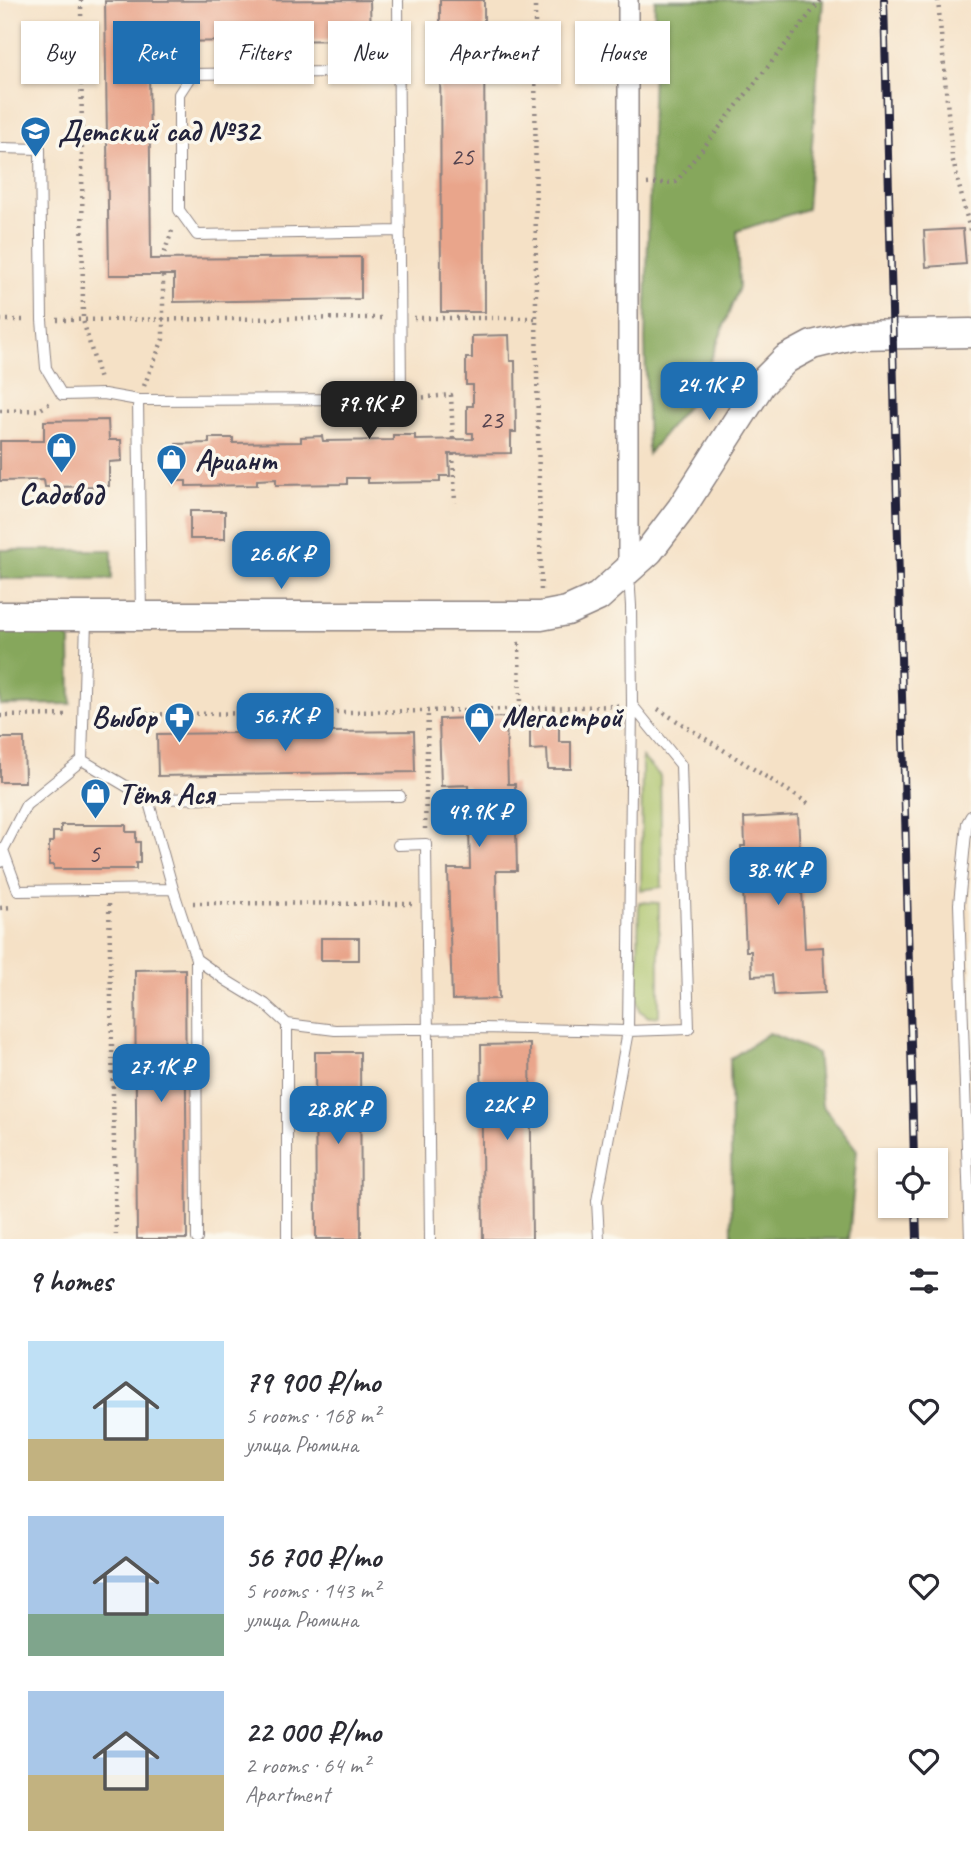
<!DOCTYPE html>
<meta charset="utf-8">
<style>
body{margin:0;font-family:Caveat,sans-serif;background:#f2f2f3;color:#2b2b33;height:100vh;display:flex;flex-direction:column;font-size:26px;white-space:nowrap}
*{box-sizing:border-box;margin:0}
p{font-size:23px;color:#7c7c81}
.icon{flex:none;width:38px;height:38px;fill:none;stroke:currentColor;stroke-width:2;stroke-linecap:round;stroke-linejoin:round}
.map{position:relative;height:1239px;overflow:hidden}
.side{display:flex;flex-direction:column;background:#fff;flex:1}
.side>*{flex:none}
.guide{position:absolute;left:21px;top:21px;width:929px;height:63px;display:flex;gap:14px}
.buttons{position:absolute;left:878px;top:1148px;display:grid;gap:14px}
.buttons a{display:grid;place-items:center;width:70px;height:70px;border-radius:0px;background:#fff;box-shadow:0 2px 5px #0004;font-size:35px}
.price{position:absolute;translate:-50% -60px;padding:0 16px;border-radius:14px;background:#1f6fb2;color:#fff;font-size:23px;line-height:46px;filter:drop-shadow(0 2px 4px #0008)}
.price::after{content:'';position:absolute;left:50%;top:42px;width:21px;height:16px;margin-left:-10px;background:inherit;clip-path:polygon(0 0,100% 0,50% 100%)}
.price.active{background:#222;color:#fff}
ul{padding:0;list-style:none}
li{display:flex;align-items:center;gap:21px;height:175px;padding:0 28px}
li span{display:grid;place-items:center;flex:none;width:196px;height:140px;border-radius:0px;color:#555}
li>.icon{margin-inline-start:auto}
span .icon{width:84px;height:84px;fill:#fffc;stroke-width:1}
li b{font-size:30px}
h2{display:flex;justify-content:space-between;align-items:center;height:84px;padding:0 28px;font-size:30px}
.chip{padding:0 24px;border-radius:0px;background:#fff;box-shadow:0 2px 5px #0004;font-size:24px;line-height:63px}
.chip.active{background:#1f6fb2;color:#fff}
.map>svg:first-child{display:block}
.green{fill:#a9c166;stroke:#667250;stroke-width:2}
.forest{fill:#86a75b;stroke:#54644b;stroke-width:2}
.building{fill:#e9a58b}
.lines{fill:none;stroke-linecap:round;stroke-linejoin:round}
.lane-casing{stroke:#8c8280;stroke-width:12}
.street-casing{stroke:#8c8280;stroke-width:22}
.secondary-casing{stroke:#8c8280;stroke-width:31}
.path{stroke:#8c8280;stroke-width:4.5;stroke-dasharray:2 5;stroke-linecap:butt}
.lane{stroke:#fff;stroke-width:10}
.street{stroke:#fff;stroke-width:19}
.secondary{stroke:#fff;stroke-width:28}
.rail-casing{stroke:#22223b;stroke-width:8}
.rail{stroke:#fbf7ec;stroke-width:5;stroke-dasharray:16;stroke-linecap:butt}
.labels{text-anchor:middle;stroke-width:7;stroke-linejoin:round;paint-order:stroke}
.number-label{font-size:26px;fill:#54434f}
.poi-label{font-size:30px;font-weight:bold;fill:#22223b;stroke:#fbf7ec;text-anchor:start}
</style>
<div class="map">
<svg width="971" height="1239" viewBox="0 0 971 1239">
<rect width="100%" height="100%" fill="#fbf7ec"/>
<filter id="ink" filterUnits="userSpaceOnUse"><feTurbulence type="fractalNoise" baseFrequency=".0143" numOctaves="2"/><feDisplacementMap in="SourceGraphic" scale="14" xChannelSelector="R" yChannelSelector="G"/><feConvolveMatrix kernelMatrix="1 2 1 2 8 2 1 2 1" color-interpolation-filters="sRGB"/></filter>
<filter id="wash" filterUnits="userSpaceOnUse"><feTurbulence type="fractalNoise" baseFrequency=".00686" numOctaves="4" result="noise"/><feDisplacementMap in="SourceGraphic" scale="28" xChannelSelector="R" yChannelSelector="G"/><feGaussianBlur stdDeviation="1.57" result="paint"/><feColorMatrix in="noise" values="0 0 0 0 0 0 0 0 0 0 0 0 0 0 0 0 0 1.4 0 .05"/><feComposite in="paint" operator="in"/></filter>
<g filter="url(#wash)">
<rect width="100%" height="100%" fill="#f5e1c6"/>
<!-- green -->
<path class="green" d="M642,757L660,776L662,887L641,890Z
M639,902L659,903V1016L649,1017L640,1011L637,997Z"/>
<!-- forest -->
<path class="forest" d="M655,0H823L807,209L737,231L739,287L698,393L648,454L645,340Z
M0,550H112V579H0Z
M60,631L70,640L71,704L0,705V632Z
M769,1033L817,1053L822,1105L857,1150L849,1239H732L730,1059Z"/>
<g id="blocks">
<!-- building -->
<path class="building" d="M370,0L371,40L138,42V63H149L151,259L361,257V299L174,302V275H109L105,1Z
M440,0H484L485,312H441Z
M963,229L966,264L926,267L924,231Z
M509,335L510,361H515L516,432H511V453L449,454L450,476H440V482L368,483V478H347V484L276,485V479L257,480V485L186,486V481H177L176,444L209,443V438H233V443L301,442V437L322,436L323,441L393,440V435H415V440L473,439V433H467V406H473V385H466V358H472V336Z
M108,420L109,440H121L122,461L109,462V486L45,487L44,480L0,481V441H44V421Z
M190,511H225V539H190Z
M506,717L508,784H515L517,871H496L499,999L452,1000L448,869H470L468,785L441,786L439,719Z
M559,725V742H571V769H548L547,749L530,750V726Z
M414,731L415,772L158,776L157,734Z
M0,738H24L25,782H0Z
M798,815L805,948L823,947L825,993L774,995L772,975L752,976L751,951H746L741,846H745L744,818Z
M61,825H126V832H136V842H140V863H136V869H54V865H49V842H53V832H61Z
M321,938H359V960H321Z
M185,969L187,1239H137L135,970Z
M530,1044L532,1239H483L481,1045Z
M315,1052H360L361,1239H316Z"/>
</g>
</g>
<g filter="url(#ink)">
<use href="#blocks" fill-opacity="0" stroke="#8c8280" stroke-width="2"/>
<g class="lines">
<defs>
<path id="lane" d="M399,71L192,74L179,94V210L197,235L400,231
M0,148L40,149L42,320L46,368L62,395L104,394L138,400L141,615
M138,400L401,399L398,0
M82,760L148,799L173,889L196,959L227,981L265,1004L287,1024L335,1030L481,1028L628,1031L689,1029L681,765L632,705
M148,799L400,796
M398,845L426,844L430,1239
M3,850L18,891L173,889
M0,862L3,850L26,805L82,760L86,620
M196,959L197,1239
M287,1024V1239
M599,1239L597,1201L628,1031L632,705L631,606L629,575
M970,1239L959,904L967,823L971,816"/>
<path id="street" d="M628,0V571"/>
<path id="secondary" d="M0,616H541L567,611L598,597L649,551L681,509L761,384L786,359L812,345L853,335L971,333"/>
</defs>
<!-- lane casing -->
<use href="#lane" class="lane-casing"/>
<!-- street casing -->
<use href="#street" class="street-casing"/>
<!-- secondary casing -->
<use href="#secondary" class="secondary-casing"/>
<!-- path -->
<path class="path" d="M81,0L83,320L100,380
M535,0L536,318L541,593
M938,0L952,157L971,234
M647,184L676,182L821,0
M162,259L173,228
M414,318H536
M0,320H28
M57,320L385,318
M144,386L163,339V275
M416,398L451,395L453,439
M0,411L39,410L50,403
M453,454L455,503
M520,708L519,644H524
M658,709L811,805
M98,715L428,711L618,706
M0,716L69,715
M425,829L428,711
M193,903L412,904
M109,904L116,1239
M0,908L13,907"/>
<!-- lane -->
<use href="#lane" class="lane"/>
<!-- street -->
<use href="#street" class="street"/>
<!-- secondary -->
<use href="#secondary" class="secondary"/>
<defs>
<path id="rail" d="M884,0L914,1160
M916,1206L917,1239"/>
</defs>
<!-- rail casing -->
<use href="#rail" class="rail-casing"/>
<!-- rail -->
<use href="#rail" class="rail"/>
</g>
</g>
<!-- icons -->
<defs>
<symbol id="school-pin" viewBox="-11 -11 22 30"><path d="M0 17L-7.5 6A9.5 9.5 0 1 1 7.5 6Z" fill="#1f6fb2" stroke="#fbf7ec"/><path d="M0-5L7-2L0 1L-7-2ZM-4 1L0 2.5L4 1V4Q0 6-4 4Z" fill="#fff"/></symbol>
<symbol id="shop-pin" viewBox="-11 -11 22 30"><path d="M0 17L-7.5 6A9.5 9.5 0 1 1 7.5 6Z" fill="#1f6fb2" stroke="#fbf7ec"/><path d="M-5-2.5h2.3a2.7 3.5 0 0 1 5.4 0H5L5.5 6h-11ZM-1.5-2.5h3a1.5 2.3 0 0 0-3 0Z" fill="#fff"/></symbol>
<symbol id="pharmacy-pin" viewBox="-11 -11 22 30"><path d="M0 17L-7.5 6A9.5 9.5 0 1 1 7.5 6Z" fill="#1f6fb2" stroke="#fbf7ec"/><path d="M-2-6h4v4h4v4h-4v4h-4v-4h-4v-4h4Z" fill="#fff"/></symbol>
</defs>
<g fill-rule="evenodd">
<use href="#school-pin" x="18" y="114" width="35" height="47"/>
<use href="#shop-pin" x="44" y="430" width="35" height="47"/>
<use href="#shop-pin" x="154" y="442" width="35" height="47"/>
<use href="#pharmacy-pin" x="162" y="700" width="35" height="47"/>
<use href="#shop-pin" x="462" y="700" width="35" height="47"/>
<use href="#shop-pin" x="78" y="776" width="35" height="47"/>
</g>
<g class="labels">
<!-- number labels -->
<g class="number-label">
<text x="462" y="165">25</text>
<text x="491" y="428">23</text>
<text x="94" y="862">5</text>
</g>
<!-- poi labels -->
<g class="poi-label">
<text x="58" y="141">Детский сад №32</text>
<text x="195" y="470">Ариант</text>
<text x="61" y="504" text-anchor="middle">Садовод</text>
<text x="157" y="727" text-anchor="end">Выбор</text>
<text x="502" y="727">Мегастрой</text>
<text x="118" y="804">Тётя Ася</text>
</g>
</g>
</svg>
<div class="buttons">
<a><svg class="icon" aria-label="locate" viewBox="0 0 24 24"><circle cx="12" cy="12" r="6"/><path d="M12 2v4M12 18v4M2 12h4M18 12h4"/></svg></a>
</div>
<b class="price" style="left:709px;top:422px">24.1K ₽</b>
<b class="price active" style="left:369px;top:441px">79.9K ₽</b>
<b class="price" style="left:281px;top:591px">26.6K ₽</b>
<b class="price" style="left:285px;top:753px">56.7K ₽</b>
<b class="price" style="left:479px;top:849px">49.9K ₽</b>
<b class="price" style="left:778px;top:907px">38.4K ₽</b>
<b class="price" style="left:161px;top:1104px">27.1K ₽</b>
<b class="price" style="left:507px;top:1142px">22K ₽</b>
<b class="price" style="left:338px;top:1146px">28.8K ₽</b>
<div class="guide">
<a class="chip">Buy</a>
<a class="chip active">Rent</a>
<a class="chip">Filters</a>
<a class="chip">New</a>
<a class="chip">Apartment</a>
<a class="chip">House</a>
</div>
</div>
<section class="side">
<h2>9 homes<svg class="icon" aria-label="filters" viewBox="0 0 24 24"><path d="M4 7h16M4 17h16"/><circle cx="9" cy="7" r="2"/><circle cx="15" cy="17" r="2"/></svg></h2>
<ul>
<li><span style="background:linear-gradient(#bfe0f5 70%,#c2b280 0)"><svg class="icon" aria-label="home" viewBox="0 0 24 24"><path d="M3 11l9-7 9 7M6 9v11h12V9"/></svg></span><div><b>79 900 ₽/mo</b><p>5 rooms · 168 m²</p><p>улица Рюмина</p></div><svg class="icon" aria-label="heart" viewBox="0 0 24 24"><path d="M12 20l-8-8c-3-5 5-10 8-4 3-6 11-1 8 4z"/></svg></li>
<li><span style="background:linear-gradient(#a9c7e8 70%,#7fa58c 0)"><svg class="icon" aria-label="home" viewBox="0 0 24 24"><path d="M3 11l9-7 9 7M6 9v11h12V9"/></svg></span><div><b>56 700 ₽/mo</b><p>5 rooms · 143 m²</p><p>улица Рюмина</p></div><svg class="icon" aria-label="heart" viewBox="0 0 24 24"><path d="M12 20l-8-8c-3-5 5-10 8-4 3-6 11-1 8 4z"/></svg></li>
<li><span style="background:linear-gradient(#a9c7e8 60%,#c2b280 0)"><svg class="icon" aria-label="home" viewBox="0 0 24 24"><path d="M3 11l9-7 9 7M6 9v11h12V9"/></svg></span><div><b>22 000 ₽/mo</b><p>2 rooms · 64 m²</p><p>Apartment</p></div><svg class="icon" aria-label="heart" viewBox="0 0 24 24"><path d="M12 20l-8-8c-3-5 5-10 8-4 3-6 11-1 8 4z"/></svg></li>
</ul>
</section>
